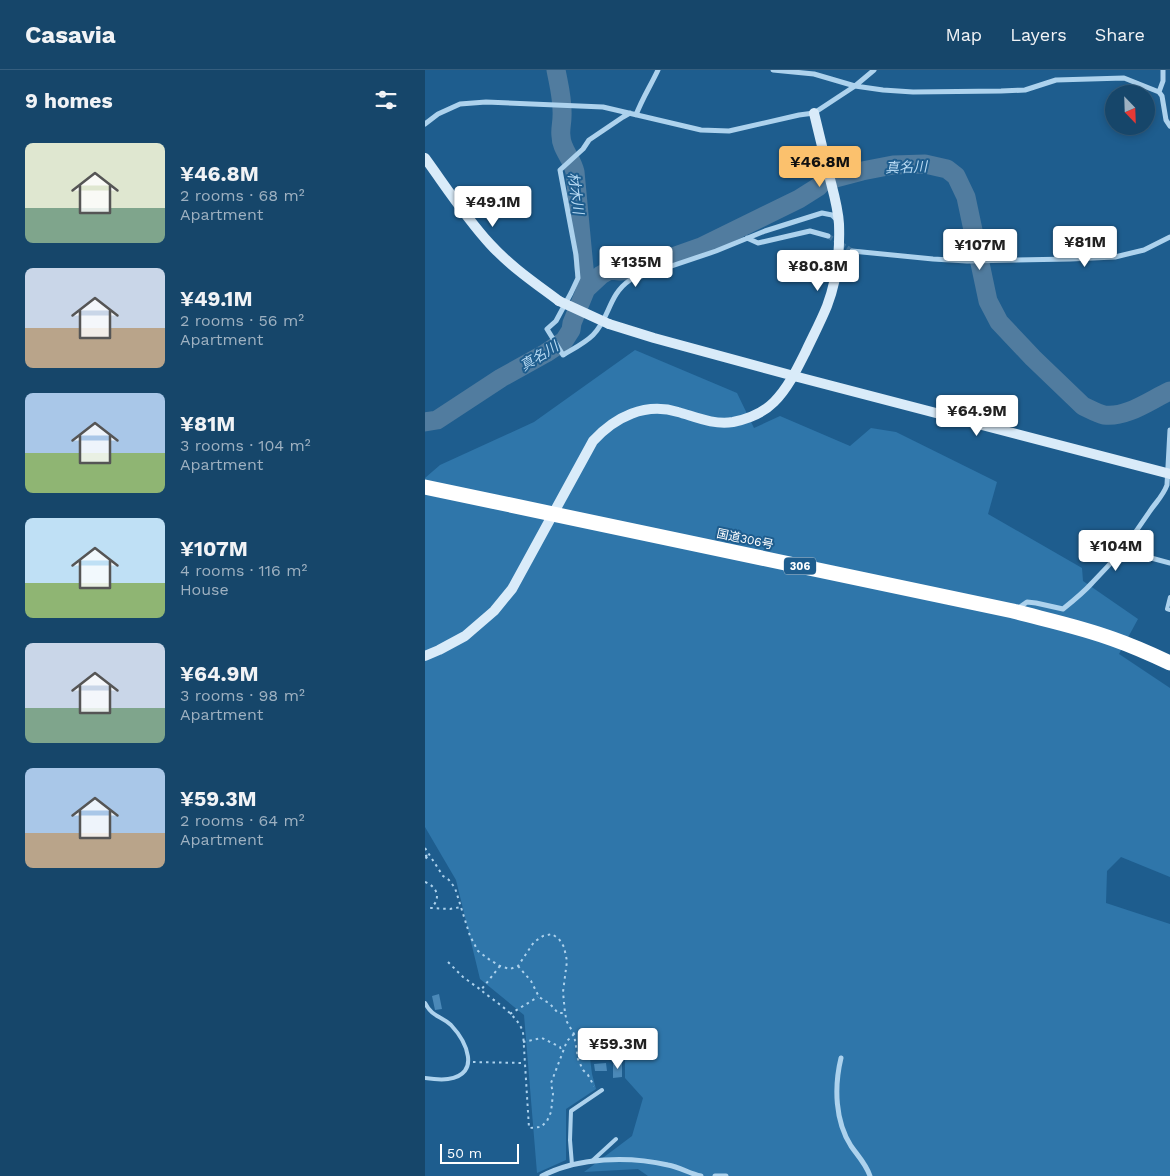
<!DOCTYPE html>
<meta charset="utf-8">
<style>
body{margin:0;font-family:"Work Sans","Noto Sans JP",sans-serif;background:#1f4d70;color:#f1f3f6;height:100vh;display:flex;flex-direction:column;font-size:19px;white-space:nowrap}
*{box-sizing:border-box;margin:0}
p{font-size:16px;color:#9eb1c1}
.icon{flex:none;width:28px;height:28px;fill:none;stroke:currentColor;stroke-width:2;stroke-linecap:round;stroke-linejoin:round}
.map{position:relative;flex:1;overflow:hidden}
.panel{display:flex;flex-direction:column;background:#16466a;width:425px}
.panel>*{flex:none}
.needle{width:32px;rotate:157deg}
.tools{position:absolute;left:680px;top:15px;display:grid;gap:10px}
.tools a{display:grid;place-items:center;width:50px;height:50px;border-radius:50%;background:#16466a;box-shadow:0 2px 8px #0003,0 0 0 1px #355e7e;font-size:25px}
.scale{position:absolute;left:15px;bottom:12px;width:79px;box-sizing:border-box;padding-left:5px;border:2px solid #fff;border-top:0;font-size:14px;line-height:18px;white-space:nowrap;color:#fff;-webkit-text-stroke:4px #1e5d8e;paint-order:stroke}
.price{position:absolute;translate:-50% -42px;padding:0 11px;border-radius:5px;background:#fff;color:#222;font-size:16px;line-height:32px;filter:drop-shadow(0 1px 2px #0008)}
.price::after{content:'';position:absolute;left:50%;top:30px;width:15px;height:11px;margin-left:-8px;background:inherit;clip-path:polygon(0 0,100% 0,50% 100%)}
.price.current{background:#fbc16d;color:#111}
ul{padding:0;list-style:none}
li{display:flex;align-items:center;gap:15px;height:125px;padding:0 25px}
li span{display:grid;place-items:center;flex:none;width:140px;height:100px;border-radius:8px;color:#555}
li>.icon{margin-inline-start:auto}
span .icon{width:60px;height:60px;fill:#fffc;stroke-width:1}
li b{font-size:21px}
h2{display:flex;justify-content:space-between;align-items:center;height:60px;padding:0 25px;font-size:21px}
header{display:flex;align-items:center;gap:30px;box-sizing:border-box;height:70px;padding:0 25px;background:#16466a;border-bottom:1px solid #355e7e}
header strong{font-size:24px}
nav{display:flex;gap:28px;margin-inline-start:auto;font-size:18px}
main{display:flex;flex:1;min-height:0}
.map>svg:first-child{display:block}
.green{fill:#2f76aa}
.lines{fill:none;stroke-linecap:round;stroke-linejoin:round}
.river{stroke:#517c9f;stroke-width:19}
.building{fill:#4b89b8}
.street-tunnel{stroke:#40759f;stroke-width:5;stroke-dasharray:5 2.5;stroke-linecap:butt}
.path{stroke:#add2ed;stroke-width:2;stroke-dasharray:2.5 4;stroke-linecap:butt}
.lane{stroke:#add2ed;stroke-width:4}
.street{stroke:#add2ed;stroke-width:5}
.secondary{stroke:#d9ebf9;stroke-width:10}
.highway{stroke:#fff;stroke-width:15}
.secondary-bridge{stroke:#d9ebf9;stroke-width:10}
.labels{text-anchor:middle;stroke-width:4;stroke-linejoin:round;paint-order:stroke}
.shield{fill:#1e5d8e;stroke:#bccedd;stroke-width:1}
.shield-label{font-size:11px;font-weight:bold;fill:#fff}
.street-label{font-size:12px;fill:#fff;stroke:#1e5d8e}
.water-label{font-size:14px;font-style:italic;fill:#b9dbf4;stroke:#1e5d8e}
</style>
<header>
<strong>Casavia</strong>
<nav><a>Map</a><a>Layers</a><a>Share</a></nav>
</header>
<main>
<section class="panel">
<h2>9 homes<svg class="icon" aria-label="filters" viewBox="0 0 24 24"><path d="M4 7h16M4 17h16"/><circle cx="9" cy="7" r="2"/><circle cx="15" cy="17" r="2"/></svg></h2>
<ul>
<li><span style="background:linear-gradient(#dfe7d0 65%,#7fa58c 0)"><svg class="icon" aria-label="home" viewBox="0 0 24 24"><path d="M3 11l9-7 9 7M6 9v11h12V9"/></svg></span><div><b>¥46.8M</b><p>2 rooms · 68 m²</p><p>Apartment</p></div></li>
<li><span style="background:linear-gradient(#c9d6e8 60%,#b9a48a 0)"><svg class="icon" aria-label="home" viewBox="0 0 24 24"><path d="M3 11l9-7 9 7M6 9v11h12V9"/></svg></span><div><b>¥49.1M</b><p>2 rooms · 56 m²</p><p>Apartment</p></div></li>
<li><span style="background:linear-gradient(#a9c7e8 60%,#8fb573 0)"><svg class="icon" aria-label="home" viewBox="0 0 24 24"><path d="M3 11l9-7 9 7M6 9v11h12V9"/></svg></span><div><b>¥81M</b><p>3 rooms · 104 m²</p><p>Apartment</p></div></li>
<li><span style="background:linear-gradient(#bfe0f5 65%,#8fb573 0)"><svg class="icon" aria-label="home" viewBox="0 0 24 24"><path d="M3 11l9-7 9 7M6 9v11h12V9"/></svg></span><div><b>¥107M</b><p>4 rooms · 116 m²</p><p>House</p></div></li>
<li><span style="background:linear-gradient(#c9d6e8 65%,#7fa58c 0)"><svg class="icon" aria-label="home" viewBox="0 0 24 24"><path d="M3 11l9-7 9 7M6 9v11h12V9"/></svg></span><div><b>¥64.9M</b><p>3 rooms · 98 m²</p><p>Apartment</p></div></li>
<li><span style="background:linear-gradient(#a9c7e8 65%,#b9a48a 0)"><svg class="icon" aria-label="home" viewBox="0 0 24 24"><path d="M3 11l9-7 9 7M6 9v11h12V9"/></svg></span><div><b>¥59.3M</b><p>2 rooms · 64 m²</p><p>Apartment</p></div></li>
</ul>
</section>
<div class="map">
<svg width="745" height="1106" viewBox="0 0 745 1106">
<rect width="100%" height="100%" fill="#1e5d8e"/>
<!-- green -->
<path class="green" d="M210,280L312,323L329,358L355,346L425,376L446,358L471,362L572,412L563,444L657,498L658,511L713,549L694,584L745,618V807L696,787L682,801L681,833L745,854V1106H223L213,1099L159,1102L207,1066L218,1028L200,1008V972L163,973L167,1004L171,1019L141,1039V1090L112,1103L99,945L55,909L31,810L0,757V408L15,395L109,352Z"/>
<g class="lines">
<!-- river -->
<path class="river" d="M131,0C134,16 138,30 137,47C137,53 135,60 136,66C136,79 147,88 150,102L161,219
M0,352L12,350L76,308L121,283L139,271L146,260L147,253L161,219L176,205L185,200L195,201L207,200L225,195L276,177L374,129L393,117L399,111L437,101L468,95L500,94L522,99L531,106L541,127L563,231L574,252L608,288L658,336C665,339 671,343 679,345C702,348 725,330 745,321"/>
</g>
<!-- building -->
<path class="building" d="M14,924L17,939L10,940L7,926Z
M175,976H197V990H175Z
M181,993L182,1001H170L169,994Z
M197,993V1007L188,1008V994Z"/>
<g class="lines">
<!-- street-tunnel -->
<path class="street-tunnel" d="M403,166L427,181"/>
<!-- path -->
<path class="path" d="M0,778L18,806L24,810L30,818L45,866L53,881L65,890L75,896L85,899L93,896L109,872L118,866L127,864L134,869L139,877L142,891L138,922L140,943L142,952L149,964L153,989L158,1000L163,1005L169,1016
M0,786L4,785L0,789
M0,812C13,817 16,829 6,838L25,839L36,837
M23,892L38,907L56,920
M75,896L56,920C70,932 92,944 98,962L104,1058L116,1057L122,1051L126,1042L128,1024L126,1013L142,971L149,964
M93,896L106,911L114,927L125,934L133,943H140
M85,944L113,927
M98,972L117,968L135,977L137,982
M48,992L99,993"/>
<!-- lane -->
<path class="lane" d="M745,527L742,539L745,540
M0,933C7,947 16,946 26,955C41,971 57,1004 23,1009C16,1010 7,1009 0,1008
M167,1091L191,1069
M147,1095L145,1070L146,1041L177,1020"/>
<!-- street -->
<path class="street" d="M348,0L389,4L430,16L458,20L488,22L576,21L600,20L631,10L699,8L734,22L737,26L741,50L745,56
M734,22L738,11V0
M205,43L198,47L164,70L158,79L135,100L151,185L153,208L146,223L131,251L122,259L138,285C148,279 160,273 168,265C185,248 183,225 205,210L291,181L340,161L397,143L407,145L412,150
M211,45C217,29 226,15 233,0
M0,54L13,44L35,34L61,32L178,37L276,60L304,61L374,45L389,43L430,16L449,0
M322,168L333,173L385,161L403,166
M427,181L508,189L542,191L645,189L690,187L719,180L745,167
M715,485L745,493
M592,539L602,532L611,533L638,539C648,531 658,523 667,513C689,491 708,467 725,441C731,432 738,426 742,415L745,360
M416,988C409,1017 410,1051 426,1076C433,1086 441,1094 445,1106
M117,1106C153,1087 204,1086 243,1095C255,1097 265,1104 276,1106
M290,1106H301"/>
<!-- secondary -->
<path class="secondary" d="M0,88C21,117 41,148 65,174C85,196 110,213 134,231
M184,254L229,268L369,306L745,404
M0,586L14,580L40,566L69,541L87,519L168,371C190,347 220,332 253,342C271,347 288,355 308,352C323,349 338,343 349,332C363,318 372,299 381,281C388,266 396,251 402,236C412,210 415,182 414,154C413,137 408,121 404,105C399,85 394,64 389,43"/>
<!-- highway -->
<path class="highway" d="M0,417L588,541C622,550 656,557 688,569C708,576 726,584 745,593"/>
<!-- secondary-bridge -->
<path class="secondary-bridge" d="M134,231L184,254"/>
</g>
<g class="labels">
<!-- shield labels -->
<rect class="shield" x="359" y="487.5" width="32" height="17" rx="4"/>
<g class="shield-label">
<text x="375" y="500">306</text>
</g>
<!-- street labels -->
<g class="street-label">
<text transform="translate(320 469) rotate(12)" y="4">国道306号</text>
</g>
<!-- water labels -->
<g class="water-label">
<text transform="translate(481 97) rotate(-2)" y="5">真名川</text>
<text transform="translate(151 123) rotate(82)" y="5">材木川</text>
<text transform="translate(114 286) rotate(-32)" y="5">真名川</text>
</g>
</g>
</svg>
<div class="tools">
<a><svg class="needle" viewBox="-14 -14 28 28"><path d="M0-13l5 13h-10z" fill="#e53935"/><path d="M0 13l5-13h-10z" fill="#9eb1c1"/></svg></a>
</div>
<div class="scale">50 m</div>
<b class="price current" style="left:395px;top:118px">¥46.8M</b>
<b class="price" style="left:68px;top:158px">¥49.1M</b>
<b class="price" style="left:660px;top:198px">¥81M</b>
<b class="price" style="left:555px;top:201px">¥107M</b>
<b class="price" style="left:211px;top:218px">¥135M</b>
<b class="price" style="left:393px;top:222px">¥80.8M</b>
<b class="price" style="left:552px;top:367px">¥64.9M</b>
<b class="price" style="left:691px;top:502px">¥104M</b>
<b class="price" style="left:193px;top:1000px">¥59.3M</b>
</div>
</main>
